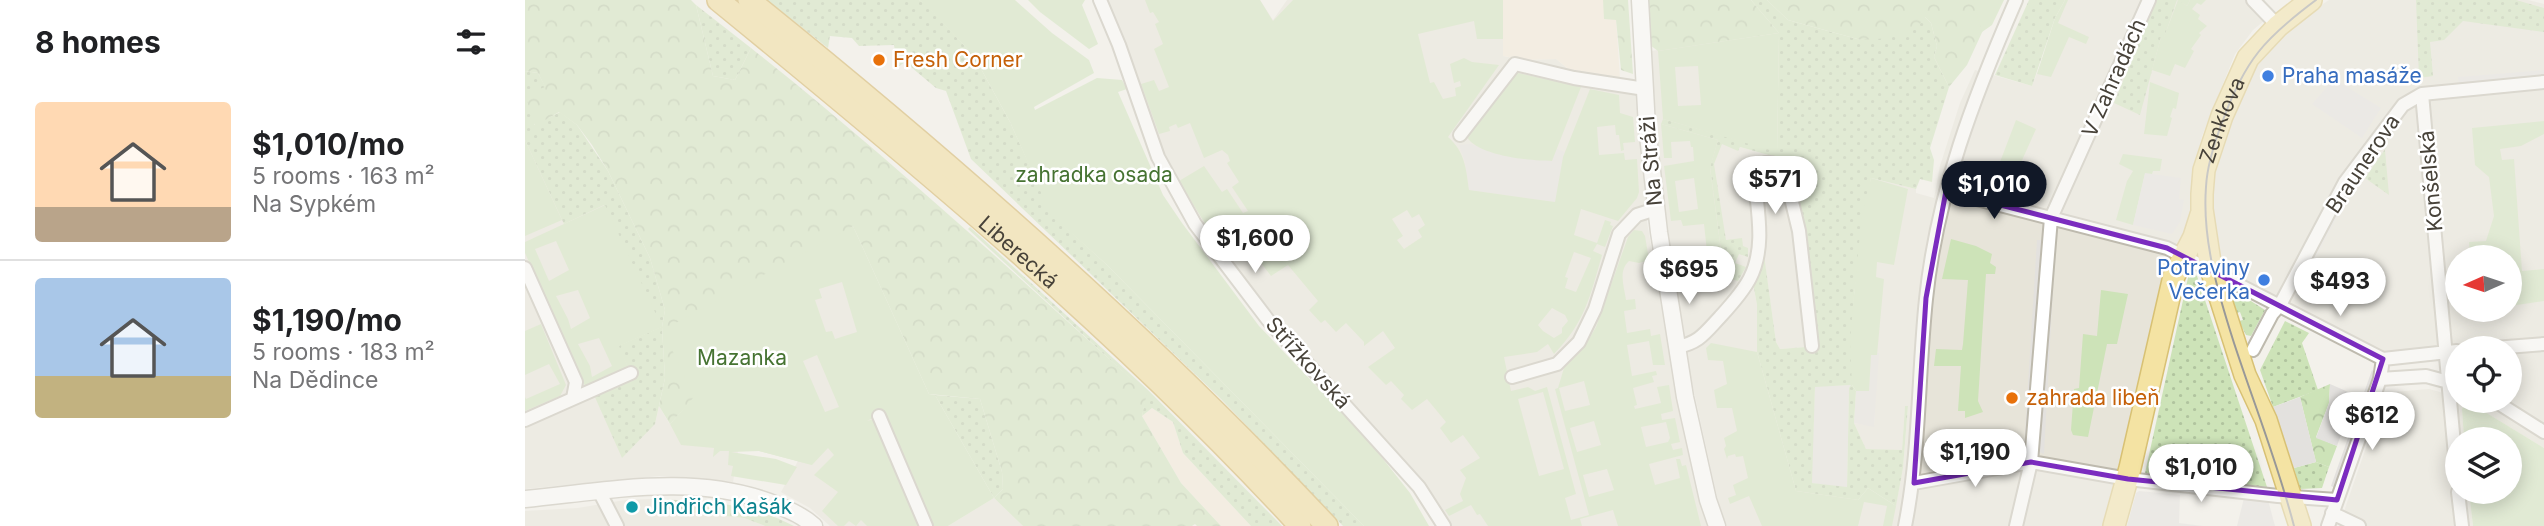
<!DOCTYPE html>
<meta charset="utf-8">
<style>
body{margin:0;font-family:Inter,sans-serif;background:#f2f2f2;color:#202124;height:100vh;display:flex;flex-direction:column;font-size:26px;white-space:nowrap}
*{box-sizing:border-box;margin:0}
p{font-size:23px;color:#757577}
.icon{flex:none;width:38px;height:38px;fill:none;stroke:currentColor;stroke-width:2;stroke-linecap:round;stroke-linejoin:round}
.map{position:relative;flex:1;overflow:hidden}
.details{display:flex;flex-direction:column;background:#fff;width:525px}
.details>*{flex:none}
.needle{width:46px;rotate:267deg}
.fabs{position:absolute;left:1920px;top:245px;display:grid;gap:14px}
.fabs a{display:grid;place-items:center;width:77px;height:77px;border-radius:50%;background:#fff;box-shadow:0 4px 18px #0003;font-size:35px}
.price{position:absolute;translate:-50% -60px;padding:0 16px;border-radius:24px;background:#fff;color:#222;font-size:23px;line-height:46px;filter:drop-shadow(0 2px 4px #0008)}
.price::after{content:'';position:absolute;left:50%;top:42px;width:21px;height:16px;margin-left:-10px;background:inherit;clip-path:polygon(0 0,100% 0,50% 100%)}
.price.selected{background:#111827;color:#fff}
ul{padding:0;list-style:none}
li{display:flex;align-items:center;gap:21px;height:175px;padding:0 35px}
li+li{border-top:2px solid #e0e0e0}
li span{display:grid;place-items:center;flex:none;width:196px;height:140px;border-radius:7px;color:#555}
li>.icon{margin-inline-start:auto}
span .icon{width:84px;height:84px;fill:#fffc;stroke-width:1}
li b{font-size:30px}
h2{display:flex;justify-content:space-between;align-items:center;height:84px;padding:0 35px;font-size:30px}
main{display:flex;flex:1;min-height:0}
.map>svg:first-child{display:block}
.residential{fill:#e7e4d9;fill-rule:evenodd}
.commercial{fill:#f3e9d8}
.industrial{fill:#e3e0dc}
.grass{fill:url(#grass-dots);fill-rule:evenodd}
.forest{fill:url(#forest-crowns)}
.green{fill:#cde3b8;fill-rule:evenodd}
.parking{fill:#e3e1de}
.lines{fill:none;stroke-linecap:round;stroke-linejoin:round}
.minor-casing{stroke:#bebaae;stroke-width:16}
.tertiary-casing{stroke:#bebaae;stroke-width:19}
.primary-casing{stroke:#d8c174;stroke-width:24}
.trunk-casing{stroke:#cda74b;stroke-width:24}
.minor{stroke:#fff;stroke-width:12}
.tertiary{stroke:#fff;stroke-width:16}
.primary{stroke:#f4e3a3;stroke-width:21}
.trunk{stroke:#f2da8e;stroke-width:21}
.tram{stroke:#989898;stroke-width:2}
.marked{fill:none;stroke:#7b2cbf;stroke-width:5;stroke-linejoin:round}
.food-dot{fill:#e8710a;stroke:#fff;stroke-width:2.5}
.shop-dot{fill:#3f7fe0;stroke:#fff;stroke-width:2.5}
.culture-dot{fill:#0f9aa8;stroke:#fff;stroke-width:2.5}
.labels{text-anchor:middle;stroke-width:5;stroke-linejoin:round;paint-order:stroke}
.food-label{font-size:21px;fill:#c56008;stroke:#fff;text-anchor:start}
.shop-label{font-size:21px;fill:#366cbe;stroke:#fff;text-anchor:start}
.street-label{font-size:21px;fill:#474239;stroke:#fff}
.park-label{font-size:21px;fill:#467332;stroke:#fff}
.culture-label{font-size:21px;fill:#0d838f;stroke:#fff;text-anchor:start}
</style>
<main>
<section class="details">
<h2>8 homes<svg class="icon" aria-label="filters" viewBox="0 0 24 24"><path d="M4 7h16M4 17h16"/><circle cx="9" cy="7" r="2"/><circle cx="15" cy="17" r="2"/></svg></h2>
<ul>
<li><span style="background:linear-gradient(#ffd9b3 75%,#b9a48a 0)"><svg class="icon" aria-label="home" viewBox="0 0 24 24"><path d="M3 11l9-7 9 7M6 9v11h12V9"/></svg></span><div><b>$1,010/mo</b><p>5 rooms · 163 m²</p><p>Na Sypkém</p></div></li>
<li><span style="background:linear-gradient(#a9c7e8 70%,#c2b280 0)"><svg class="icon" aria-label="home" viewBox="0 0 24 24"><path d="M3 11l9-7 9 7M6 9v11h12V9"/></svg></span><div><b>$1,190/mo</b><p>5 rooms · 183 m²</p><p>Na Dědince</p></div></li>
</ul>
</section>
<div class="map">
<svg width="2019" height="526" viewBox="0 0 2019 526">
<defs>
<pattern id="grass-dots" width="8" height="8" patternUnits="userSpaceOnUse" patternTransform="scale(1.75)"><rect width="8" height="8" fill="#cde3b8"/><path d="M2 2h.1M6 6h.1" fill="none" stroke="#b1c49f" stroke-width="1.8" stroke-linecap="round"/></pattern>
<pattern id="forest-crowns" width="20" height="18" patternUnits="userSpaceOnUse" patternTransform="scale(1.75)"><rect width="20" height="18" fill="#cde3b8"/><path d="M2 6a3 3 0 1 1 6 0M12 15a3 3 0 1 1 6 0" fill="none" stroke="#b1c49f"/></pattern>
</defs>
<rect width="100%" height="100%" fill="#f3f1eb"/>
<!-- residential -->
<path class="residential" d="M579,0H735L748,20L762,0H978V56L1000,60L1031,59L1047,72L1114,80L1122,222L1154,407L1183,526H923L746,317L671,220L639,160Z
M1540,0H1722L1740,20L1728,30L1710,54L1677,136L1670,168L1666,207L1667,222L1655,246L1645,258L1581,526H1202L1195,510L1160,351L1135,170L1126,51L1254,33L1252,152L1197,136L1213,151L1215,147L1266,161L1279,232L1293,346L1255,349L1251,342L1239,257L1228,283L1232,305V352L1271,491L1371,505L1378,468L1383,407H1380L1377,451L1341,449L1329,423L1349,426L1352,352L1346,178L1391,189V193L1409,198L1415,166L1435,103L1450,70L1507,86Z
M1804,0H2003L2019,4V448L1958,411L1959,401H1984V348L1965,344L1855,353L1694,266L1685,197L1689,172L1705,119L1725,74L1742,49L1771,22ZM1932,257H1984V310H1932Z
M0,140L80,205L94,346L130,424L134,406L144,423L195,451H213L208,482L135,476L0,489Z
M314,268L357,415L408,526H305L285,508L256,492L273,461L287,465L253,361L275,288Z
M1904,389L1932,397V401H1941L1937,409L1939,439H1932V492H1944L1948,526H1814L1857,401L1868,392Z
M469,498L498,526H423Z
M126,499L128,509L219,518L240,526H0V511L53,508L100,500Z"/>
<!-- commercial -->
<path class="commercial" d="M978,0H1078L1091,19L1095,78L1047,72L1031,59L1000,60L978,56Z
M627,408L648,422L658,453L726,526H696L656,483L617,416Z"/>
<!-- industrial -->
<path class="industrial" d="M946,144L972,153L1027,147L1040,152L1030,202L944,190L940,162L934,145Z
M1339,353H1354L1349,427L1329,423L1331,391H1336Z
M1327,385L1324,389L1322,488L1286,483L1290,386Z"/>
<!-- grass -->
<path class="grass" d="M242,0H394L401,4L449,56L485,122L527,215L581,264L839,526H818L696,399L446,159L421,91L411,88L380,62L373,67V54L370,52L369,45L334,46L327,38L305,36L303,48Z
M1226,0H1242L1263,20L1336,40L1399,16L1406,23L1412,46L1409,57L1424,87L1405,148L1409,160L1407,182L1395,179L1391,189L1346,178L1329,295L1327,385L1331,391L1329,423L1341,449L1377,450L1380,406H1383L1378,468L1371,506L1343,488L1333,500L1271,491L1232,352V305L1228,283L1239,255L1251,342L1255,349L1293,346L1279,232L1262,163L1265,161L1215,147L1213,151L1197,144L1189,164L1201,240L1217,238L1218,246L1223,248V257L1214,254L1210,263L1221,267L1213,281L1202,278L1197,273L1193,276L1191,274L1193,282L1162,288L1161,281H1155V275L1181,271L1197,258L1185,167L1193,140L1136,124L1138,119L1252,151L1254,33ZM1326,385L1324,388L1322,487L1287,483L1290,387Z
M1504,0H1540L1530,18L1507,86L1470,75Z
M1631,0H1665L1662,6L1652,0L1639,38L1636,37L1615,115L1589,103Z
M1891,0H1991L2019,8V32L1938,21L1919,40L1905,42L1908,76L1894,78Z
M171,5L226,48L210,80L188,76Z
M0,71L13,73L21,88L9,125L35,112L52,125L83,171L125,258L140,310L137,327L140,378L130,424L97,458L69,395L108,378L93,346L136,327L79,205L39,224L0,140Z
M1863,145L1860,150L1864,195L1840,178Z
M445,227L624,391L757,526H726L658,453L648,422L627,408L617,416L621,393L443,229Z
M1664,273H1668L1672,276L1742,487L1658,479L1653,477L1620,473Z
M1709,296H1718L1740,310L1726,336L1721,335L1714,321L1718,320L1715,312L1712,313L1707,299Z
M1760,321L1784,333L1777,343L1793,390L1748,407L1735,370Z
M410,395L455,399L477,472L478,489L469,498Z
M1791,462L1804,467L1797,488L1775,489L1769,468Z
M126,499C176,501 224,502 269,526H240L219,518L128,509Z"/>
<!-- forest -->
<path class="forest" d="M0,0H166L171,5L188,76L210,80L226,48C364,157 492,276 622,393L617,416L656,483L696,526H672L670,524L667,526H498L469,498L478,489L477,472L455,399L404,394L328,226L298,271L253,361L287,465L234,451H195L169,398L145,424L134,406L140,378L137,327L140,310L125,258L83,171L67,145L52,125L34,112L10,126L0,95L20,87L13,73L0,71Z
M1078,0H1103L1108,74L1096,70L1091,20L1079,19Z
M1123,0H1226L1254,33L1133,51L1125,45Z
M1242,0H1472L1442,65L1424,87L1409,57L1412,46L1406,23L1400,17L1392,27L1365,38L1336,40L1263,20Z
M1805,384L1804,403L1791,437L1812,446L1804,467L1791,462L1775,397Z"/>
<!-- green -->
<path class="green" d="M394,0H490L527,33L564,60L569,73L509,107L510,110L572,78L597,80L602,89L593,92L638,195L657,223L734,326L843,440L885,493L904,526H839L581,264L526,215L485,122L449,56L401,5Z
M503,0H560L557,5L573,44L564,49L515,12Z
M620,0H735L748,21L768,0H978V39H952L949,21L893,34L905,83L909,82L918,99L931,96L930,88L936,86L935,81L929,83L925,64L939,58L947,62L974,65L923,137C940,152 941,168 944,190L1030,202L1038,157L1065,89L1094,95L1095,113L1108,117L1110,142L1098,143L1099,150L1096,151L1094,135H1091L1090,125L1072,127L1074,155L1099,153L1100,160L1112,159L1114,192L1112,198L1093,221L1056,209L1049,235L1072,243L1080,220L1086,222L1085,225L1088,226L1080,247L1072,244L1068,251L1077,255C1065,297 1060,322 1029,354L1023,344L1012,352L979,357L986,391L1003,387L1010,391L1022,387L1051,494L1040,498L1046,520L1064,515L1030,389L1033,388L1039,368L1058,349L1071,327L1103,237L1109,230L1117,231L1120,236L1124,260L1114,263L1104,261C1093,271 1099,286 1101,300L1110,299L1111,309L1099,311L1102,333L1125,329L1126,336L1135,334L1140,365H1128L1124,341L1102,345L1107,376L1131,371L1132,375L1127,376L1129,382L1108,388L1112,405L1109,406L1110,409L1136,403L1132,387L1144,385L1148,411L1136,414L1137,420L1150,418L1155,442L1146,444L1148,450L1157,448L1158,455L1124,464L1130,485L1155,478L1151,459H1155L1157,466L1161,465L1176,526H1093L1088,510L1055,519L1057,526H963L955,514L952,515L946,505L924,516L920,510L938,501L935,494L941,478L935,470L955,458L938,435L926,443L915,428L921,422L902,399L887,410L876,399L879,395L866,381L861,385L843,367L870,348L858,331L839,346V342L821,323L811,332L800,320L796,323L784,310L793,301L763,265L746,276L706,223L698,229L692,221L682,227L654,181L679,166L697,192L702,189L718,213L723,211L707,187L714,182L702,163L705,161L703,155L697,150L679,158L665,123L653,128L651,124L644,127L645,131L634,134L616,84L629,80L634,91L644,87L629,49L638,44L630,24L634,22L628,12L625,13ZM882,210L887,218L894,214L900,225L893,230L897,237L879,249L872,240L878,236L867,219ZM1049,252L1066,258L1051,292L1040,288L1043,278L1040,277ZM1027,308L1040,315L1043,321L1037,328V333L1029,338L1018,331L1013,325ZM1059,381L1065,405L1040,411L1034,388ZM1018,392L1039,469L1014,476L993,399ZM1069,421L1076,445L1052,452L1045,428ZM1141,422L1145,438L1143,442L1121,447L1116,427ZM1082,469L1089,490L1064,497L1058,475Z
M1448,0H1479L1467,25L1457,32Z
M1540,0H1543L1533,23L1564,37L1561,44L1544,37L1526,77L1512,74L1530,18Z
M1653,0L1662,6L1665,0H1681L1676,5L1672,3L1667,9L1675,15L1673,19L1682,26L1674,33L1676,35L1666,49L1669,51L1660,68L1650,64L1645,76L1627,70L1636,37H1639Z
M1254,33L1252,152L1138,119L1133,51ZM1173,66L1176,105L1153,106L1150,67Z
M989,72L1056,87L1027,161C1006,161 953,156 942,137Z
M1625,82L1654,93L1651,109L1648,108L1645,117L1647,118L1642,136L1619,134Z
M1491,120L1511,129L1494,167L1475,162Z
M2019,121V134L1996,146L1975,149L1977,160L1989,159L1997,271L2019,269V301L1985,306L1984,257H1945L1944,242L1961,241L1969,216L1964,177L1950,165L1947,128Z
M1136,124L1193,140L1185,168L1197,258L1185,274L1181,271L1155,275L1153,264L1183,261L1179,224L1158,226L1156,220L1146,221L1139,166L1169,161L1168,147H1166L1165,141L1146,142L1147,158H1139ZM1169,178L1173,209L1154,212L1150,181Z
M0,140L37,220L0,236Z
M1598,154L1637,159L1635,171H1628L1627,174H1620L1608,225L1591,220L1602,181L1608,171L1594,164Z
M1346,178L1383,189L1369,265L1352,262L1351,277L1359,279L1352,355H1346L1344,391H1331L1327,385L1325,342L1329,295L1337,214Z
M80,205L137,327L94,346L103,367L60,386L0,253V242ZM31,241L44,270L24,281L10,249ZM53,290L65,318L46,329L43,319L31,296ZM74,338L87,366L67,377L65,366L53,344Z
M328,226L404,394L410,395L469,498L423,526H408L356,414L342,421L349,419L398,526H342L336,520L331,526L324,521L319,526H313L297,511L313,492L289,475L309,455L303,448L287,465L234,451L206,452L251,459L272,467L261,485L206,476L208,466L203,465L204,451H195L188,457L189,448L156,445L145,424L169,397L138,330ZM317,282L332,332L310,339L307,331L301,332L290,300L297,298L294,289ZM292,355L314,407L300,412L278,361Z
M1426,239L1451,246L1467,254L1465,263L1471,267L1470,274H1461L1453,401L1458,412L1440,418V411H1433L1436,366H1409L1411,349L1437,350L1438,344L1443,280L1417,279Z
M1576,290L1603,294L1592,344H1582L1563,437L1548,435L1546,430L1549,389L1554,388L1558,334L1572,336Z
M16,324L41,385L35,396L0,411V397L1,399L35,384L24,364L0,375V331Z
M1186,343L1232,352L1271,491L1333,500L1343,488L1371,506L1367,526H1358L1362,506L1339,502L1333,526H1237L1224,496L1205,504L1203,498L1211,495L1208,485L1223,478L1218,456L1211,457L1210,454L1203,456L1202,459L1199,449L1201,446L1199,438L1212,431L1207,408H1192L1189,390L1202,384L1198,361L1183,360L1181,348Z
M1942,401L2019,448V526H1948L1944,492H1984V439H1939L1937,409Z"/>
<!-- parking -->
<path class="parking" d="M2019,70V78L1934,85L1933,77Z
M1809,79L1856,108L1837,138L1787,104Z
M1867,124L1870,127L1821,200L1776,285L1772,284L1817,199Z
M1620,173L1656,178L1654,199L1659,200L1655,222L1647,234L1608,225Z
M1512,240H1518L1504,449H1499Z
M1525,248L1530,252L1519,454L1512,451Z
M1847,370L1851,373L1810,488L1806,486Z
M1805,384L1830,395L1812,446L1791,438L1804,403Z
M1775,397L1791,462L1769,468L1748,407Z
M1614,491L1655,495L1654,523L1678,526H1602L1611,493Z
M1719,498L1743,500L1750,526H1712Z"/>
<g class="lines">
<defs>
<path id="minor" d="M575,0L594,45L633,157L670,224L743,320L894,487L919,526
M1728,0L1753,26
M1897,94L1932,477
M935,135L990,64L1049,78L1120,89
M1421,191L1642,248L1858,359
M0,268L51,382L48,398
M1152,347C1174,343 1180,333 1195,317C1205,306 1218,292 1225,278C1242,245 1231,205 1229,170C1240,160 1247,161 1259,169L1274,231L1287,346
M1969,348L2019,344
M1728,350L1747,314L1755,305L1820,182L1878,105L1897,94L2019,82
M1858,359L1932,351
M987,377L1032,364L1054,342L1070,309L1094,234L1112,215L1131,209
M1855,379L1901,376L1931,384
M1970,401L2019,432
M354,416L401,526
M0,420L106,373
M1389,483L1506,462L1603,479L1753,496L1812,500
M74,491L92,526
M1933,492L1937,526
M1807,513L1834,526
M1380,526C1395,451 1393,375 1401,299C1412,192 1449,97 1491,0
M1491,526L1506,462L1526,218L1624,0
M1803,526L1855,379L1858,359"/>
<path id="tertiary" d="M1115,0L1122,127L1134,232L1160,397L1183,500L1192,526
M0,499C83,491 172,472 252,505C266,511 278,516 289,526"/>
<g id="primary">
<path d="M1589,526L1605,468L1649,276L1669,237L1676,215"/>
<path id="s1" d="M1775,526L1741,420L1720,375L1686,269L1677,209V194L1679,170L1697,116L1723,58L1753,26L1786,0"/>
</g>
<g id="trunk">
<path id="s2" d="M193,0C395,165 598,333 775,526"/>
<path d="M224,0C427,163 624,336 802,526"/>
</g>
</defs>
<!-- minor casing -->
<use href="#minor" class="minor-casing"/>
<!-- tertiary casing -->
<use href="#tertiary" class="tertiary-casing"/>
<!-- primary casing -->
<use href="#primary" class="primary-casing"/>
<!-- trunk casing -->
<use href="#trunk" class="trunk-casing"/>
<!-- minor -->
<use href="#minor" class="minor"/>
<!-- tertiary -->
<use href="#tertiary" class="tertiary"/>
<!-- primary -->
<use href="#primary" class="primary"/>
<!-- trunk -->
<use href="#trunk" class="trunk"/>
<!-- tram -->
<path class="tram" d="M1769,526C1753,464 1729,404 1709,343C1693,293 1677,240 1681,187C1682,164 1690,141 1698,120C1720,60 1740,38 1791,0"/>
</g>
<!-- marked area -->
<path d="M0 0H2019V526H0ZM1421,191L1642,248L1858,359L1812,500L1603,479L1506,462L1389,483L1401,298Z" fill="#f3f1eb" fill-opacity=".55" fill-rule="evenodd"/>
<path class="marked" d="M1421,191L1642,248L1858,359L1812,500L1603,479L1506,462L1389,483L1401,298Z"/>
<!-- markers -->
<g class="food-dot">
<circle cx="354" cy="60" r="7"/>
<circle cx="1487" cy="398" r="7"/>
</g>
<g class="shop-dot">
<circle cx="1743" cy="76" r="7"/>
<circle cx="1739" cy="280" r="7"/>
</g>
<circle class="culture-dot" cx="107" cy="507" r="7"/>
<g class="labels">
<!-- food labels -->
<g class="food-label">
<text x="368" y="67">Fresh Corner</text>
<text x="1501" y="405">zahrada libeň</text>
</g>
<!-- shop labels -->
<g class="shop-label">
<text x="1757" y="83">Praha masáže</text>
<text x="1725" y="275" text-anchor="end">Potraviny<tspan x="1725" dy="24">Večerka</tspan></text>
</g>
<!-- street labels -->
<g class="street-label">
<text transform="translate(1589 78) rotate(-66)" y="7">V Zahradách</text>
<text dy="7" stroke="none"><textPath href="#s1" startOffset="425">Zenklova</textPath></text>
<text transform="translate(1126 161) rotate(-95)" y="7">Na Stráži</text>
<text transform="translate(1838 164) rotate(-56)" y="7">Braunerova</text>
<text transform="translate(1906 181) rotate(-95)" y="7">Konšelská</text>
<text dy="7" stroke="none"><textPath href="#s2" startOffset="392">Liberecká</textPath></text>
<text transform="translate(783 363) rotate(48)" y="7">Střížkovská</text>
</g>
<!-- park labels -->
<g class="park-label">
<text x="569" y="182">zahradka osada</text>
<text x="217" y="365">Mazanka</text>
</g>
<!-- culture labels -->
<g class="culture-label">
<text x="121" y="514">Jindřich Kašák</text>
</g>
</g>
</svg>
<div class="fabs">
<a><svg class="needle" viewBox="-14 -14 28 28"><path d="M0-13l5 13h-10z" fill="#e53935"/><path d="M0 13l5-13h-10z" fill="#757577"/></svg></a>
<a><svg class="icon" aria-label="locate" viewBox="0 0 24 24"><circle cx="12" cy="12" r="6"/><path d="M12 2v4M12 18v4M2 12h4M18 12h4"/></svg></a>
<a><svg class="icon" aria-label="layers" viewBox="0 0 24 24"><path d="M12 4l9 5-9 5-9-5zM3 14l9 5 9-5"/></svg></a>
</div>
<b class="price" style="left:1250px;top:216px">$571</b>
<b class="price selected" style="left:1469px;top:221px">$1,010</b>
<b class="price" style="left:730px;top:275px">$1,600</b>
<b class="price" style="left:1164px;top:306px">$695</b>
<b class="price" style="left:1815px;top:318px">$493</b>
<b class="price" style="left:1847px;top:452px">$612</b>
<b class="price" style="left:1450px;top:489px">$1,190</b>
<b class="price" style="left:1676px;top:504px">$1,010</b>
</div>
</main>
